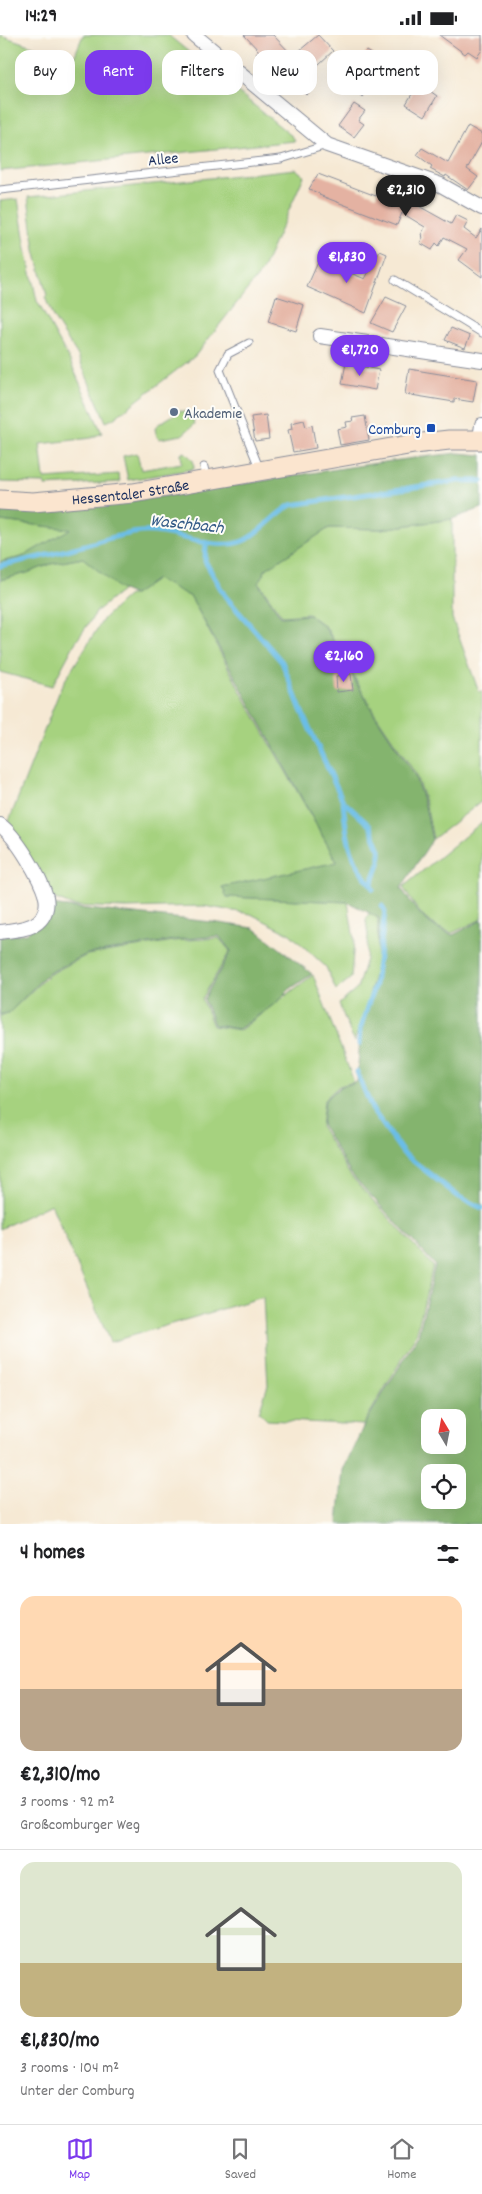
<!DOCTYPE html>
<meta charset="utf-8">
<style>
body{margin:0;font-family:Dekko,sans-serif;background:#f2f2f2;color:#202124;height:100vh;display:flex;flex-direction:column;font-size:19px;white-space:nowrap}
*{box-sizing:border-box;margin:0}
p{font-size:16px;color:#757577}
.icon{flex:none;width:28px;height:28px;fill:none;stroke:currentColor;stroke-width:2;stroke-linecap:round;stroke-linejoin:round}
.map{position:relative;height:1489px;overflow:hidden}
.details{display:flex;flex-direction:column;background:#fff;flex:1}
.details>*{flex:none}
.banner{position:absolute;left:15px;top:15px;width:452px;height:45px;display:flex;gap:10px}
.needle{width:32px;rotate:350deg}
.controls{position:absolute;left:421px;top:1374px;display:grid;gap:10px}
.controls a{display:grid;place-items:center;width:45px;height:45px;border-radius:10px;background:#fff;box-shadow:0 5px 20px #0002;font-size:25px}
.price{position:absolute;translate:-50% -42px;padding:0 11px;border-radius:18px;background:#7c3aed;color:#fff;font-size:16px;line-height:32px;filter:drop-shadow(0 1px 2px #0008)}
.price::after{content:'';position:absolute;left:50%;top:30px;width:15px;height:11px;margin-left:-8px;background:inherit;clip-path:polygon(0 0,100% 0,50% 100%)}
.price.selected{background:#222;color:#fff}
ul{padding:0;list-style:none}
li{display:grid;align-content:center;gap:10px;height:265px;padding:0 20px}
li+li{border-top:1px solid #e0e0e0}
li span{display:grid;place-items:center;height:155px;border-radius:15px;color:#555}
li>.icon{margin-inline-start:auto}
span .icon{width:90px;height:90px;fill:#fffc;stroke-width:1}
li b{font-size:21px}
h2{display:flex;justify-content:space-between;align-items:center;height:60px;padding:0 20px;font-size:21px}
.chip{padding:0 18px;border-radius:15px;background:#fff;box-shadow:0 5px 20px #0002;font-size:18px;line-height:45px}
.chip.selected{background:#7c3aed;color:#fff}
.status{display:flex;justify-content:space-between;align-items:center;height:35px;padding:0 25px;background:#fff;direction:ltr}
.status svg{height:14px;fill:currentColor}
.menu{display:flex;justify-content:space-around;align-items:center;height:70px;border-top:1px solid #e0e0e0;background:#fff;font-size:14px;color:#757577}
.menu a{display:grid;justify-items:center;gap:2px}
.menu .selected{color:#7c3aed}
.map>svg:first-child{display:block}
.green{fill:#a6d27f;stroke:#60806e}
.forest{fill:#84b46e;stroke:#507266;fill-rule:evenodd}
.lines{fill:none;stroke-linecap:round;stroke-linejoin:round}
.stream{stroke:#6bbde7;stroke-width:5}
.building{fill:#e4b2a2}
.lane-casing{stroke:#888c99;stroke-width:9}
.street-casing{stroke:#888c99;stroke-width:16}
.secondary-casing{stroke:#888c99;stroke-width:21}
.lane{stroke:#fff;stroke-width:7}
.street{stroke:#fff;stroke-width:14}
.secondary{stroke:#fbe5cf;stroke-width:19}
.service-dot{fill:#5c6f8a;stroke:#fdfcf7;stroke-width:2}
.transit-dot{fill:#1a4fb4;stroke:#fdfcf7;stroke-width:2}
.labels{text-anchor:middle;stroke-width:4;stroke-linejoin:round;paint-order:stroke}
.street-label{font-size:16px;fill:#1b2f5e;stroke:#fdfcf7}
.service-label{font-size:16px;fill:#4e5e75;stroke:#fdfcf7;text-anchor:start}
.transit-label{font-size:16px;fill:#164399;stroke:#fdfcf7;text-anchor:end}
.water-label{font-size:18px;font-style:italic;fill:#335a87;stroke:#fdfcf7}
</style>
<div class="status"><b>14:29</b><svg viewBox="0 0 49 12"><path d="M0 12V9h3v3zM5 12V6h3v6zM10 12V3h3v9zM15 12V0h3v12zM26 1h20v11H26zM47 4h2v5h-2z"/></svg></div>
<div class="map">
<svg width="482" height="1489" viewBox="0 0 482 1489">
<rect width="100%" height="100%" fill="#fdfcf7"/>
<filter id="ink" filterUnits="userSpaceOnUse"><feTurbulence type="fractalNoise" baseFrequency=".02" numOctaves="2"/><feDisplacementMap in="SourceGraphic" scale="10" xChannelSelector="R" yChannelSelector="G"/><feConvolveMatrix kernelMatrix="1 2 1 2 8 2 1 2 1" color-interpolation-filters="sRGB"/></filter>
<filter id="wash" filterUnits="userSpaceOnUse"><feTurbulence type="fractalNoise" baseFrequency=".0096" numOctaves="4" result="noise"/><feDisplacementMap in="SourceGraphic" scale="20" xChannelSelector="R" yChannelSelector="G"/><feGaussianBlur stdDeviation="1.12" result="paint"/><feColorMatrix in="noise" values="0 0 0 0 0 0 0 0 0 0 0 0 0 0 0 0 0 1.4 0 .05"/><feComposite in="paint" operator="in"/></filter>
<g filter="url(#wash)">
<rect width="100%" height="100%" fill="#f6e9d4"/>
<!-- green -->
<path class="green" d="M0,0L73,25L83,0H168L293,102L295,106L0,136Z
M296,134L304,141L262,236L195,321L113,384L106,387L77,319L53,282L45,262L47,261L35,215L28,162Z
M18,164L26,214L37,266L70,326L102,398L91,403L40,409L44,444L119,439L120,447L45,451V448L0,447V166Z
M180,376C190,377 192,380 195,389L182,400L159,404L157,402L155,394L157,390Z
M185,417L193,425L194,434L128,445L123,421L137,418L141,435L182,428L181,419Z
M452,484V583L479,657L482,656V766L433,804L426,770L415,738L374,677L326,592L308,579L282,581L259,548L266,534L329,493L381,494Z
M0,486L71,494L22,522L0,527Z
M83,523L123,555L97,576L75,608L52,651L0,637V545L27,538L51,529Z
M157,544L191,562L240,655L337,827L222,852L227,862L348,867L354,905L351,943L336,955L326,932L290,899L251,879L204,871L125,873L73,871L51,862L10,792L9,786L62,650L104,583L129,560H134Z
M482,787V884L452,898C424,889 418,876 403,852Z
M369,878L378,883L377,927L369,965L354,1007L339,969L357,954L366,924L368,900L366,885Z
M219,903L230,916L202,964L213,991L240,995L313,940L354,1047L339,1051L324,1065L321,1092L350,1140L433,1231L416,1300L363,1390L267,1385L259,1377L268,1350L263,1262L110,1307L51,1169L0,1194V981L10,977L48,940L87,920L174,906Z"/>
<!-- forest -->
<path class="forest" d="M458,418L482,420V473L452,484L381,494L329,493L266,534L258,548L281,582L309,580L325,592L373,677L414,739L425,771L432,805L401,853C417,877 425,890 453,900L482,885V1489H338L343,1435L364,1390L418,1301L435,1230L351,1139L322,1090L325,1065L340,1052L357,1047L360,1000L377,927L379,883L348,867L227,862L222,852L337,827L191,562L157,544L134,560L120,554L83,523L51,529L27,538L0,545V527L22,522L70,494L0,486V475C39,480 96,470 136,465C243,451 350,429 458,418ZM430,1382H458V1410H430ZM430,1438H458V1465H430Z
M49,870L212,887L254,893L312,939L290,954L276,968L239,994L214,990L204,964L231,916L219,901L174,905L87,919L47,939L10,977L0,980V902L27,898Z"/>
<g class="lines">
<!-- stream -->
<path class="stream" d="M206,508L205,526L225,561L282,627L301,675L343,766L370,791L380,815V827L371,850L373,854
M0,531C25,525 50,520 74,513C96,508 118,499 141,497C173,494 212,518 243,506C260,499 274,479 291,470L457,446H482
M343,766C346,799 349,824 371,850
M359,1009L360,994L375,949L385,877L382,871
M357,1037L372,1074L403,1118L459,1162L482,1173"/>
</g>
<g id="blocks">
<!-- building -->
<path class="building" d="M244,0H273L293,21L318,0L333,16L305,42L315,52L306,60L276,29L272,33L265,27L256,18L259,16Z
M439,0H482V15L477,22L468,16L465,19Z
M367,16L386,28L363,62L344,50Z
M418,44L432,53L430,56L437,61L425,81L406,69L412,59L409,57Z
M354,69L365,76L358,85L364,89L354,102L338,91Z
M468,91L482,99V107L467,134L478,142L468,155L446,140L445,142L430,134L432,131L417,120L422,113L448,128Z
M318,139L376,161L379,154L418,168L417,170L451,189L456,180L468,186L464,194L476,203L482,194V242L459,225L467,214L444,202L439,211L436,208L432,215L420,208L423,202L421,200L425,192L402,178L397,190L319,160L320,159L309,154Z
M380,216L387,219L366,278L307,252L319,225L365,244Z
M276,261L304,270L296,296L268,287Z
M386,262L406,271L392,297L371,288Z
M451,293L470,301L465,313L445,305Z
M346,328L379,335L375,355L342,349Z
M409,334L477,345L473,367L454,364V367L405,359Z
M266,380L269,404L255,406L251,382Z
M365,381L369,405L340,410L337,394L347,392L346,387L353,386L352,383Z
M304,385L306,392L312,390L316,413L293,417L288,395L292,394L291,388Z
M351,639L353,655L337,657L336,641Z"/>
</g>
</g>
<g filter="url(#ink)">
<use href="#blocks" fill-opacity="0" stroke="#888c99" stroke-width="1"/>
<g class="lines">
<defs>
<path id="lane" d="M0,155L281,124L327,110
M395,245L482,298
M249,308L228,319L220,335L260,435
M204,432L207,445"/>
<path id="street" d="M194,0L327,110L441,150L482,173
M320,301L482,325
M480,404L482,390
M0,790C16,801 41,843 46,862C48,871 45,881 38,887C28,895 12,895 0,897"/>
<g id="secondary">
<path id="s1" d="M0,465L33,467L133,458L414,409L449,405H482"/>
</g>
</defs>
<!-- lane casing -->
<use href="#lane" class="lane-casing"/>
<!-- street casing -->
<use href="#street" class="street-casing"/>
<!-- secondary casing -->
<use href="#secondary" class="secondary-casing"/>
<!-- lane -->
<use href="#lane" class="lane"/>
<!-- street -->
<use href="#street" class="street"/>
<!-- secondary -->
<use href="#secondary" class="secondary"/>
</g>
</g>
<!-- markers -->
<circle class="service-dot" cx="174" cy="377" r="5"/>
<rect class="transit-dot" x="426" y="388" width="10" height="10" rx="2.5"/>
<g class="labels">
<!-- street labels -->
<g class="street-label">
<text transform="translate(163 123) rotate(-6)" y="6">Allee</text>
<text dy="6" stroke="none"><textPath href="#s1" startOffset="131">Hessentaler Straße</textPath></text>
</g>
<!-- service labels -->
<g class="service-label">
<text x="184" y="383">Akademie</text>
</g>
<!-- transit labels -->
<g class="transit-label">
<text x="421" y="399">Comburg</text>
</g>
<!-- water labels -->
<g class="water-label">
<text transform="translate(187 488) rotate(6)" y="6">Waschbach</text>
</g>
</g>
</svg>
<div class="controls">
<a><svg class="needle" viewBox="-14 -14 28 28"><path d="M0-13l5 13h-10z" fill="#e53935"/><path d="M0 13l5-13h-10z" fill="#757577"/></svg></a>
<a><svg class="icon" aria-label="locate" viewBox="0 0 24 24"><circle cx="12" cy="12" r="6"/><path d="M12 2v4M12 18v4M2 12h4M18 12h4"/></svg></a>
</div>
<b class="price selected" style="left:406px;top:182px">€2,310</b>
<b class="price" style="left:347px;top:249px">€1,830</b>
<b class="price" style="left:360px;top:342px">€1,720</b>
<b class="price" style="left:344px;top:648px">€2,160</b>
<div class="banner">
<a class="chip">Buy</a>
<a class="chip selected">Rent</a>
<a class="chip">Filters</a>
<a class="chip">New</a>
<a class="chip">Apartment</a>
</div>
</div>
<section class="details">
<h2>4 homes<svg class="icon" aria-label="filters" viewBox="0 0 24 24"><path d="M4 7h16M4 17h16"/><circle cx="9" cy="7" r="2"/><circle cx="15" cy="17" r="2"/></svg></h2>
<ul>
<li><span style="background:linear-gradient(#ffd9b3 60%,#b9a48a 0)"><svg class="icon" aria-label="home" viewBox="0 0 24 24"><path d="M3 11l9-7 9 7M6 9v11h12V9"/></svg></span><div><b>€2,310/mo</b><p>3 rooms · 92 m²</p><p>Großcomburger Weg</p></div></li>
<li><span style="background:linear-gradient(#dfe7d0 65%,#c2b280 0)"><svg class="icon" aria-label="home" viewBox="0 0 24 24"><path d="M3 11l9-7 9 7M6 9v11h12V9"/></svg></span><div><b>€1,830/mo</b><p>3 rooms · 104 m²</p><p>Unter der Comburg</p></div></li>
</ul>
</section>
<nav class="menu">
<a class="selected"><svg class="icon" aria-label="map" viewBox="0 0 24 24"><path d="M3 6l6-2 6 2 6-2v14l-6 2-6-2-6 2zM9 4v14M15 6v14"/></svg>Map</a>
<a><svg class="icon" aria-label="saved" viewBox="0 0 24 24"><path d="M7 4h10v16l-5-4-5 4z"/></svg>Saved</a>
<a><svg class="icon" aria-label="home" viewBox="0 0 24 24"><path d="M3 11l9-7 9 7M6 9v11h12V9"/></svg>Home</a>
</nav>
